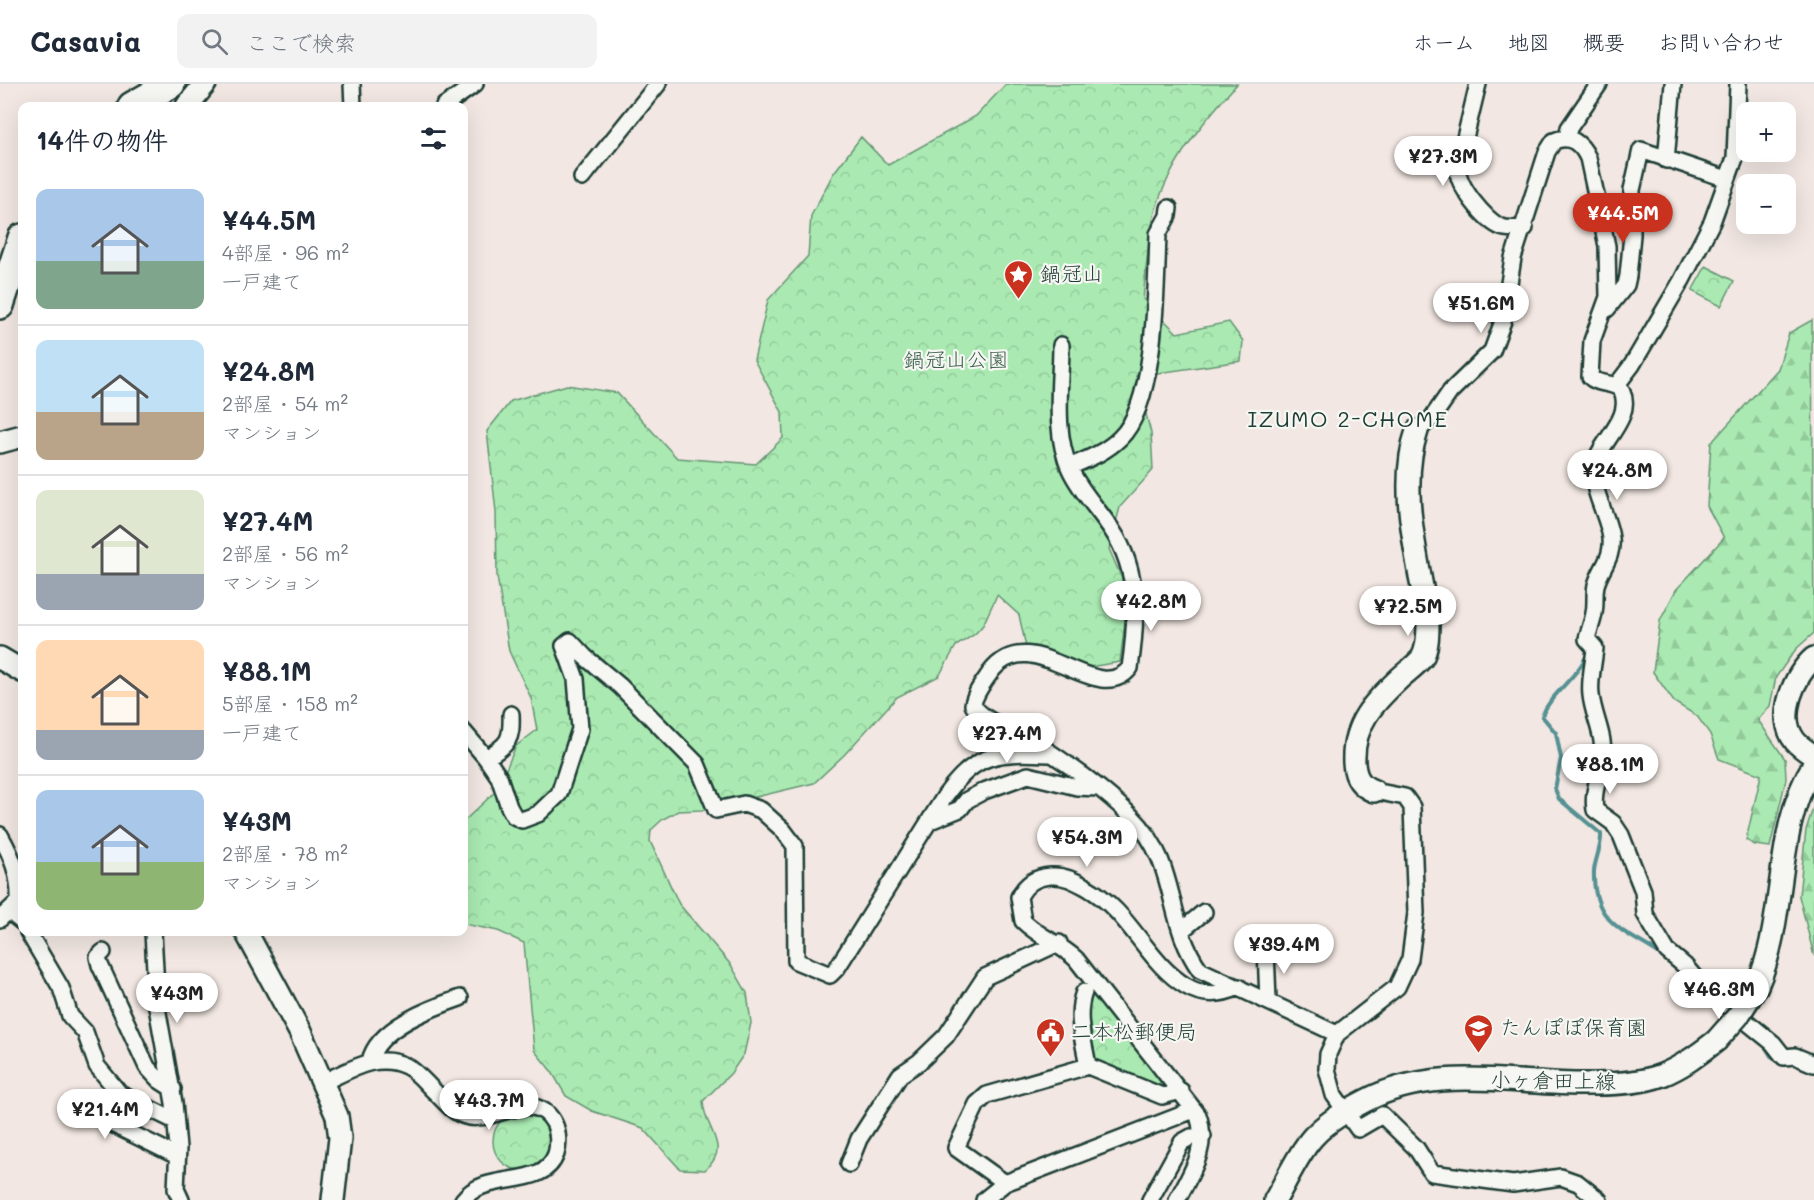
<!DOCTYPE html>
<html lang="ja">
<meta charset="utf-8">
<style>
body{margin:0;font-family:Mali,"Klee One",sans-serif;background:#f2f2f3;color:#1f2937;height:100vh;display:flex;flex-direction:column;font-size:22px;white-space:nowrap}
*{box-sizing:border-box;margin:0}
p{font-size:20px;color:#747a83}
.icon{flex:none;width:33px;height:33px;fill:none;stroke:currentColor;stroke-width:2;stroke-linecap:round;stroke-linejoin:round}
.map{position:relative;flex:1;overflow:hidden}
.sheet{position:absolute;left:18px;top:18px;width:450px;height:834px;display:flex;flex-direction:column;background:#fff;border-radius:12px;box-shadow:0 6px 24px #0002}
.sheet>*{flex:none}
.controls{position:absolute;left:1736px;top:18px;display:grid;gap:12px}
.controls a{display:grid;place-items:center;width:60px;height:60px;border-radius:12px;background:#fff;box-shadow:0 6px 24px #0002;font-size:30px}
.price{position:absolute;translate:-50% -51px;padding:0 14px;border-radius:21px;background:#fff;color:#222;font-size:20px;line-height:39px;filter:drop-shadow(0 2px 3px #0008)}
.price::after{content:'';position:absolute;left:50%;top:36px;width:18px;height:14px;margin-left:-9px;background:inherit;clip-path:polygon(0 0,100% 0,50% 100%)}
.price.on{background:#c8321e;color:#fff}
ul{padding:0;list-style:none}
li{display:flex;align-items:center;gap:18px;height:150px;padding:0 18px}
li+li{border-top:2px solid #e0e1e3}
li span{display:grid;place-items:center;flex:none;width:168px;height:120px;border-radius:12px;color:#555}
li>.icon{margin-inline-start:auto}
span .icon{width:72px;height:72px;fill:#fffc;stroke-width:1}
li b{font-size:26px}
h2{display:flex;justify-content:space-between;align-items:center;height:72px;padding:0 18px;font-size:26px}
header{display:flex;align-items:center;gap:36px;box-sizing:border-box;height:84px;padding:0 30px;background:#fff;border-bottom:2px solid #e0e1e3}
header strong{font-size:28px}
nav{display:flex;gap:33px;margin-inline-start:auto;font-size:21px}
.search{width:420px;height:54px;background:#f2f2f3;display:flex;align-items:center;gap:15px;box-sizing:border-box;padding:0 21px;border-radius:12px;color:#747a83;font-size:22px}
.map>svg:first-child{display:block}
.forest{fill:url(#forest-firs);stroke:#649473;stroke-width:1.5}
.park{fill:url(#park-crowns);stroke:#649473;stroke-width:1.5}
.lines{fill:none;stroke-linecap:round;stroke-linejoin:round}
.stream{stroke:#549092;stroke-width:4}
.street-casing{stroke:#1f3d34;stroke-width:20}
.secondary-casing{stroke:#1f3d34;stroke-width:26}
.highway-casing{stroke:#1f3d34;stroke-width:32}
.street{stroke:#f6f6f2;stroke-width:15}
.secondary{stroke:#f6f6f2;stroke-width:21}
.highway{stroke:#f6f6f2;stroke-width:27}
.secondary-bridge-casing{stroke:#1f3d34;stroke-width:26;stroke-linecap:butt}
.secondary-bridge{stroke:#f6f6f2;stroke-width:21}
.labels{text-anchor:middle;stroke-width:4.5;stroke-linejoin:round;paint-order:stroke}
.poi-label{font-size:21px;fill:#1f3d34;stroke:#f6f6f2;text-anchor:start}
.park-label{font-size:21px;fill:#3b604d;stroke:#f6f6f2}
.street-label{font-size:21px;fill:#1f3d34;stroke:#f6f6f2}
.neighbourhood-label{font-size:22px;letter-spacing:1.5px;fill:#1f3d34;stroke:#f6f6f2}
</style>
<header>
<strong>Casavia</strong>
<div class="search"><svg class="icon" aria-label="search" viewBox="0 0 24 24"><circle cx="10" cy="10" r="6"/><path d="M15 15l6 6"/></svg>ここで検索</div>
<nav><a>ホーム</a><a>地図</a><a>概要</a><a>お問い合わせ</a></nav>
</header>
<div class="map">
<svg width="1814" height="1116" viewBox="0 0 1814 1116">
<defs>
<pattern id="forest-firs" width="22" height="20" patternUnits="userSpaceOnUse" patternTransform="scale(1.5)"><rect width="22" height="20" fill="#aaeab2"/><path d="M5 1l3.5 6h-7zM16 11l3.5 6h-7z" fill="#92ca9a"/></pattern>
<pattern id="park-crowns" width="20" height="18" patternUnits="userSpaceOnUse" patternTransform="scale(1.5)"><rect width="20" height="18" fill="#aaeab2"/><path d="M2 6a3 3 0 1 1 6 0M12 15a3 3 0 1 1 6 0" fill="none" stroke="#92ca9a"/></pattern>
</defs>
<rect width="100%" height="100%" fill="#f2e7e2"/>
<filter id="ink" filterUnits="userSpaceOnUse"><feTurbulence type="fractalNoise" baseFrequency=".0167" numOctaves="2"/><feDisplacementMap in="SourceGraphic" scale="12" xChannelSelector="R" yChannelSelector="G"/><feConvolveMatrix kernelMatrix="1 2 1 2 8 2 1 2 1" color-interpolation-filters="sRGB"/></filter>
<g filter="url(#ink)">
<!-- forest -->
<path class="forest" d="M1812,236L1814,549L1796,565L1776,593L1770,622L1758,636L1785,675L1786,695L1770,763L1755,761L1746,756L1761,691L1719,675L1710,650L1697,632L1674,618L1653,588L1660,537L1676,506L1724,454L1707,422L1711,359L1778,285L1789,249Z
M1814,721V872L1799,812L1806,746Z"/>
<!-- park -->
<path class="park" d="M1006,0H1237C1208,32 1178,68 1161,110C1148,142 1147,180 1143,215L1177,249L1229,238L1243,257L1241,277L1136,292L1151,349L1153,386L1120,423L1109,465L1123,497L1126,529L1120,578L1089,583L1026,563L1019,531L997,511L983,541L975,550L956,562L939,592L897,613L844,671L814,699L702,726L678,727L663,735L651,746L650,757L679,820L731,881L747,909L751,939L744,970L731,989L703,1017C704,1046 733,1062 705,1086L680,1085L643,1044L592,1027L566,1012L552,988L534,966L524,859L498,847L464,840V737L497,706L516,662L537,646L531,614L509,567L497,492L496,428L487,347L511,317L567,301L617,309L677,374L756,380L783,354L782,328L754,276L768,216L808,172L811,132L833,90L861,53L888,81L976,32Z
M1706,182L1734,197L1721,222L1692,207Z
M1094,908L1170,1004L1162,1005L1094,975C1089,954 1075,925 1094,908Z
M493 1057a29 29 0 1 1 58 0a29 29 0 1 1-58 0Z"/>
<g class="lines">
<!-- stream -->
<path class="stream" d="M1588,568C1579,593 1552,607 1542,632L1556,649L1561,674L1555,705L1559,715L1601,750C1602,762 1595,775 1594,787C1592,840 1626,847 1663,872
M1763,959L1771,972L1785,980"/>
<defs>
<path id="street" d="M352,0L353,22
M1478,0L1458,83C1455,100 1486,137 1501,143C1508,146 1518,144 1525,144
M444,22L475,0
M1567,54L1569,44L1599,0
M1666,76L1673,0
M582,94L658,0
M1607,225L1626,201L1628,192L1632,151V106L1641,66L1727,95
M1061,261C1061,300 1053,348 1070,385C1080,407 1099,426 1112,446C1140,488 1137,536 1130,584C1096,626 1031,533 990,589C984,598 974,610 973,621C983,639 1021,649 1039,661C1072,683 1104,705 1132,733C1179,779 1165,838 1200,886L1337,950
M1616,302L1632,281L1682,196L1712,138L1735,74L1738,0
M1417,347L1432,334L1450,308L1492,267L1503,237L1513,174L1547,68L1554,57C1570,50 1581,59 1588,74L1607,162L1608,213L1592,257L1590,293C1599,302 1617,297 1622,308C1634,334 1598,359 1594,383C1591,407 1608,431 1611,454C1613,475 1601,483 1596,501C1594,510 1596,520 1594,529C1593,537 1589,546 1587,555L1595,564C1594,578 1589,596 1591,611C1593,632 1606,653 1602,675C1600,693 1592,707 1595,726L1613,739L1621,751L1643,807L1645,830L1667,867L1685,882L1701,901L1773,959L1784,973L1795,972L1814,980
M1069,383C1088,375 1106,368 1120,354C1157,319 1156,199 1158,150L1168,132L1169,124
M464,648L486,674L499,693L509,723L514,732L522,736L538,730L559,710L580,645L576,595L564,562L570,557L585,573L620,602L697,680L716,726L744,720L761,726L783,746L795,762L796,877L830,891L837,884L945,712C976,667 1000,668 1050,670
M486,674C509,660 512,656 511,630
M1374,707L1405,713L1412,723L1416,829L1410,875L1397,903L1337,950L1328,970L1327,985L1334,1011L1358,1045L1382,1031L1416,1064L1432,1089L1513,1100L1561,1093L1578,1099L1599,1116
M930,737L960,725L967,716L984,707L1028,691L1077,703L1099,704
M0,751C12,772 20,792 19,817L0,835
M10,828L22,838
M1181,847L1204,828
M28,848L61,904L70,932L85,948L97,982L120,1010L175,1037
M153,848L157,923L174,1019L178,1064L176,1105L181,1116
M1266,865L1268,917
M103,868L98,873L100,881L147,983L159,996L173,1005
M1084,908C1075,932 1084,958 1088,982
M370,977C377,944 431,924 460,914
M324,998C350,986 377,968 406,982C417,987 427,1001 436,1009C445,1018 453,1028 465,1032C492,1041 534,1002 554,1039C558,1047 559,1061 556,1070C543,1107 486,1085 463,1116
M120,1010L102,1035L177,1072
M849,1080L859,1055L900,991L919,978L946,952L985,893L1059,859
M1005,1099L956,1064L977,1020L987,1011L1088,982L1162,1012L1181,1007
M984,1116L1005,1099L1194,1026
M1150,1116L1182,1058L1191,1053L1203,1052
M1177,1116C1192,1088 1209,1063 1198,1031L1076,875C1059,859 1039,853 1023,837L1019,813C1026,799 1036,793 1051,792C1064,791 1075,797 1086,803C1131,828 1146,878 1186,902C1204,913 1221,911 1239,903"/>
<path id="secondary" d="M187,22L205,0
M0,358L22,352
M0,574L22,587
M1814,574C1794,591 1776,633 1795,657C1800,663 1808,668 1814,672
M1374,707C1360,702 1355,693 1354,679C1352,640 1374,618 1401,593C1408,587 1416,581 1422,574C1428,564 1428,549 1428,537C1419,479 1397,404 1417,347
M246,848L300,948L337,1032L340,1054L333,1116
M1757,902C1788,832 1773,746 1814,680
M1275,1116C1287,1096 1297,1071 1313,1053C1328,1037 1346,1027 1365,1017C1437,979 1517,1002 1595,1000C1617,1000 1641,999 1662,991C1682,983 1699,970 1716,957"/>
<path id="highway" d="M132,22L171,0
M0,221L22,154"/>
</defs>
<!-- street casing -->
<use href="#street" class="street-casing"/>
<!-- secondary casing -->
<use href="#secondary" class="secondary-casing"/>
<!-- highway casing -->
<use href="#highway" class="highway-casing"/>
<!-- street -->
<use href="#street" class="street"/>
<!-- secondary -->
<use href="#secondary" class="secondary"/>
<!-- highway -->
<use href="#highway" class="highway"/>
<defs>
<path id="secondary-bridge" d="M1716,957L1738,932L1757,902"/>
</defs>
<!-- secondary-bridge casing -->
<use href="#secondary-bridge" class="secondary-bridge-casing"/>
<!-- secondary-bridge -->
<use href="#secondary-bridge" class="secondary-bridge"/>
</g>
</g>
<!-- icons -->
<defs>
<symbol id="sight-pin" viewBox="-11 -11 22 30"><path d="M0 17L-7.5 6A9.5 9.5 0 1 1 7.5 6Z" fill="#c8321e" stroke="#f6f6f2"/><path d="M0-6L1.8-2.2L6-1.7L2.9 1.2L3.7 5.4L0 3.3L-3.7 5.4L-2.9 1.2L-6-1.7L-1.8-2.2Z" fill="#fff"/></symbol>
<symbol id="school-pin" viewBox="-11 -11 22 30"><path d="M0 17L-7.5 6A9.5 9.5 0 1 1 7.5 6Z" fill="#c8321e" stroke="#f6f6f2"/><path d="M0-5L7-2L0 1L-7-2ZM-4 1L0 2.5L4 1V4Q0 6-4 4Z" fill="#fff"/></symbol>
<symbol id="civic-pin" viewBox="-11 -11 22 30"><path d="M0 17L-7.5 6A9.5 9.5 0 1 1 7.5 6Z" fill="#c8321e" stroke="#f6f6f2"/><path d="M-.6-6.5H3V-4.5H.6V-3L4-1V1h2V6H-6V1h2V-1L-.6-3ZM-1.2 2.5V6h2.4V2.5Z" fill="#fff"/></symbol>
</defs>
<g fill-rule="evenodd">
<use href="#sight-pin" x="1002" y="174" width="33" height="45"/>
<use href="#school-pin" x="1462" y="928" width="33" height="45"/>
<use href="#civic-pin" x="1034" y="932" width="33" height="45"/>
</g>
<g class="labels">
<!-- poi labels -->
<g class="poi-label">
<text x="1040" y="197">鍋冠山</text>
<text x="1500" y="951">たんぽぽ保育園</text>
<text x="1071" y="955">二本松郵便局</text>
</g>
<!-- park labels -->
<g class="park-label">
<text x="956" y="283">鍋冠山公園</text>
</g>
<!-- street labels -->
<g class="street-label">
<text transform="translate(1553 997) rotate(1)" y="7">小ヶ倉田上線</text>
</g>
<!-- neighbourhood labels -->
<g class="neighbourhood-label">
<text x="1348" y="343">IZUMO 2-CHOME</text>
</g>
</g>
</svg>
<div class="controls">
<a>+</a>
<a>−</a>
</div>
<b class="price" style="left:1443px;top:103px">¥27.3M</b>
<b class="price on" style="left:1623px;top:160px">¥44.5M</b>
<b class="price" style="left:1481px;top:250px">¥51.6M</b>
<b class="price" style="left:1617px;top:417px">¥24.8M</b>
<b class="price" style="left:1151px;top:548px">¥42.8M</b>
<b class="price" style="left:1408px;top:553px">¥72.5M</b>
<b class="price" style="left:1007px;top:680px">¥27.4M</b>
<b class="price" style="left:1610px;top:711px">¥88.1M</b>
<b class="price" style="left:1087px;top:784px">¥54.3M</b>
<b class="price" style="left:1284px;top:891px">¥39.4M</b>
<b class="price" style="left:1719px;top:936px">¥46.3M</b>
<b class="price" style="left:177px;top:940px">¥43M</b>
<b class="price" style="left:489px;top:1047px">¥43.7M</b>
<b class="price" style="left:105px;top:1056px">¥21.4M</b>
<section class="sheet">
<h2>14件の物件<svg class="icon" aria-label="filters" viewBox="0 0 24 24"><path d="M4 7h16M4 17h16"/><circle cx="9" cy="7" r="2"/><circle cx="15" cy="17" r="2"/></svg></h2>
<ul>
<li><span style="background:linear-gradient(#a9c7e8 60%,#7fa58c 0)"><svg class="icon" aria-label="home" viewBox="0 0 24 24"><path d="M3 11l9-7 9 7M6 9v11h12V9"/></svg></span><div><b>¥44.5M</b><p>4部屋 · 96 m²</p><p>一戸建て</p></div></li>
<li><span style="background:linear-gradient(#bfe0f5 60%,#b9a48a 0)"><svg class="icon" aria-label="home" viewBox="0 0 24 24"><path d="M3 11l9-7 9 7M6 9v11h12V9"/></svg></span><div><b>¥24.8M</b><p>2部屋 · 54 m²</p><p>マンション</p></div></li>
<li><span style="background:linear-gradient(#dfe7d0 70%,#9aa5b1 0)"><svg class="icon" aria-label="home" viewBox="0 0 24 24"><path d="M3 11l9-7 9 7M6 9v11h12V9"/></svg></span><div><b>¥27.4M</b><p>2部屋 · 56 m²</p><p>マンション</p></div></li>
<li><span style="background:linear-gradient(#ffd9b3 75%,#9aa5b1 0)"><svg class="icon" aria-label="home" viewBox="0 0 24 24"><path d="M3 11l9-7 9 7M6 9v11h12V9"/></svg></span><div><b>¥88.1M</b><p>5部屋 · 158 m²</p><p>一戸建て</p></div></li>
<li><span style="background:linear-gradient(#a9c7e8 60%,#8fb573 0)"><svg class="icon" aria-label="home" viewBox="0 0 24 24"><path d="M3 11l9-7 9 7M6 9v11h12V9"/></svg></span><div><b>¥43M</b><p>2部屋 · 78 m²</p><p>マンション</p></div></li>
</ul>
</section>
</div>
